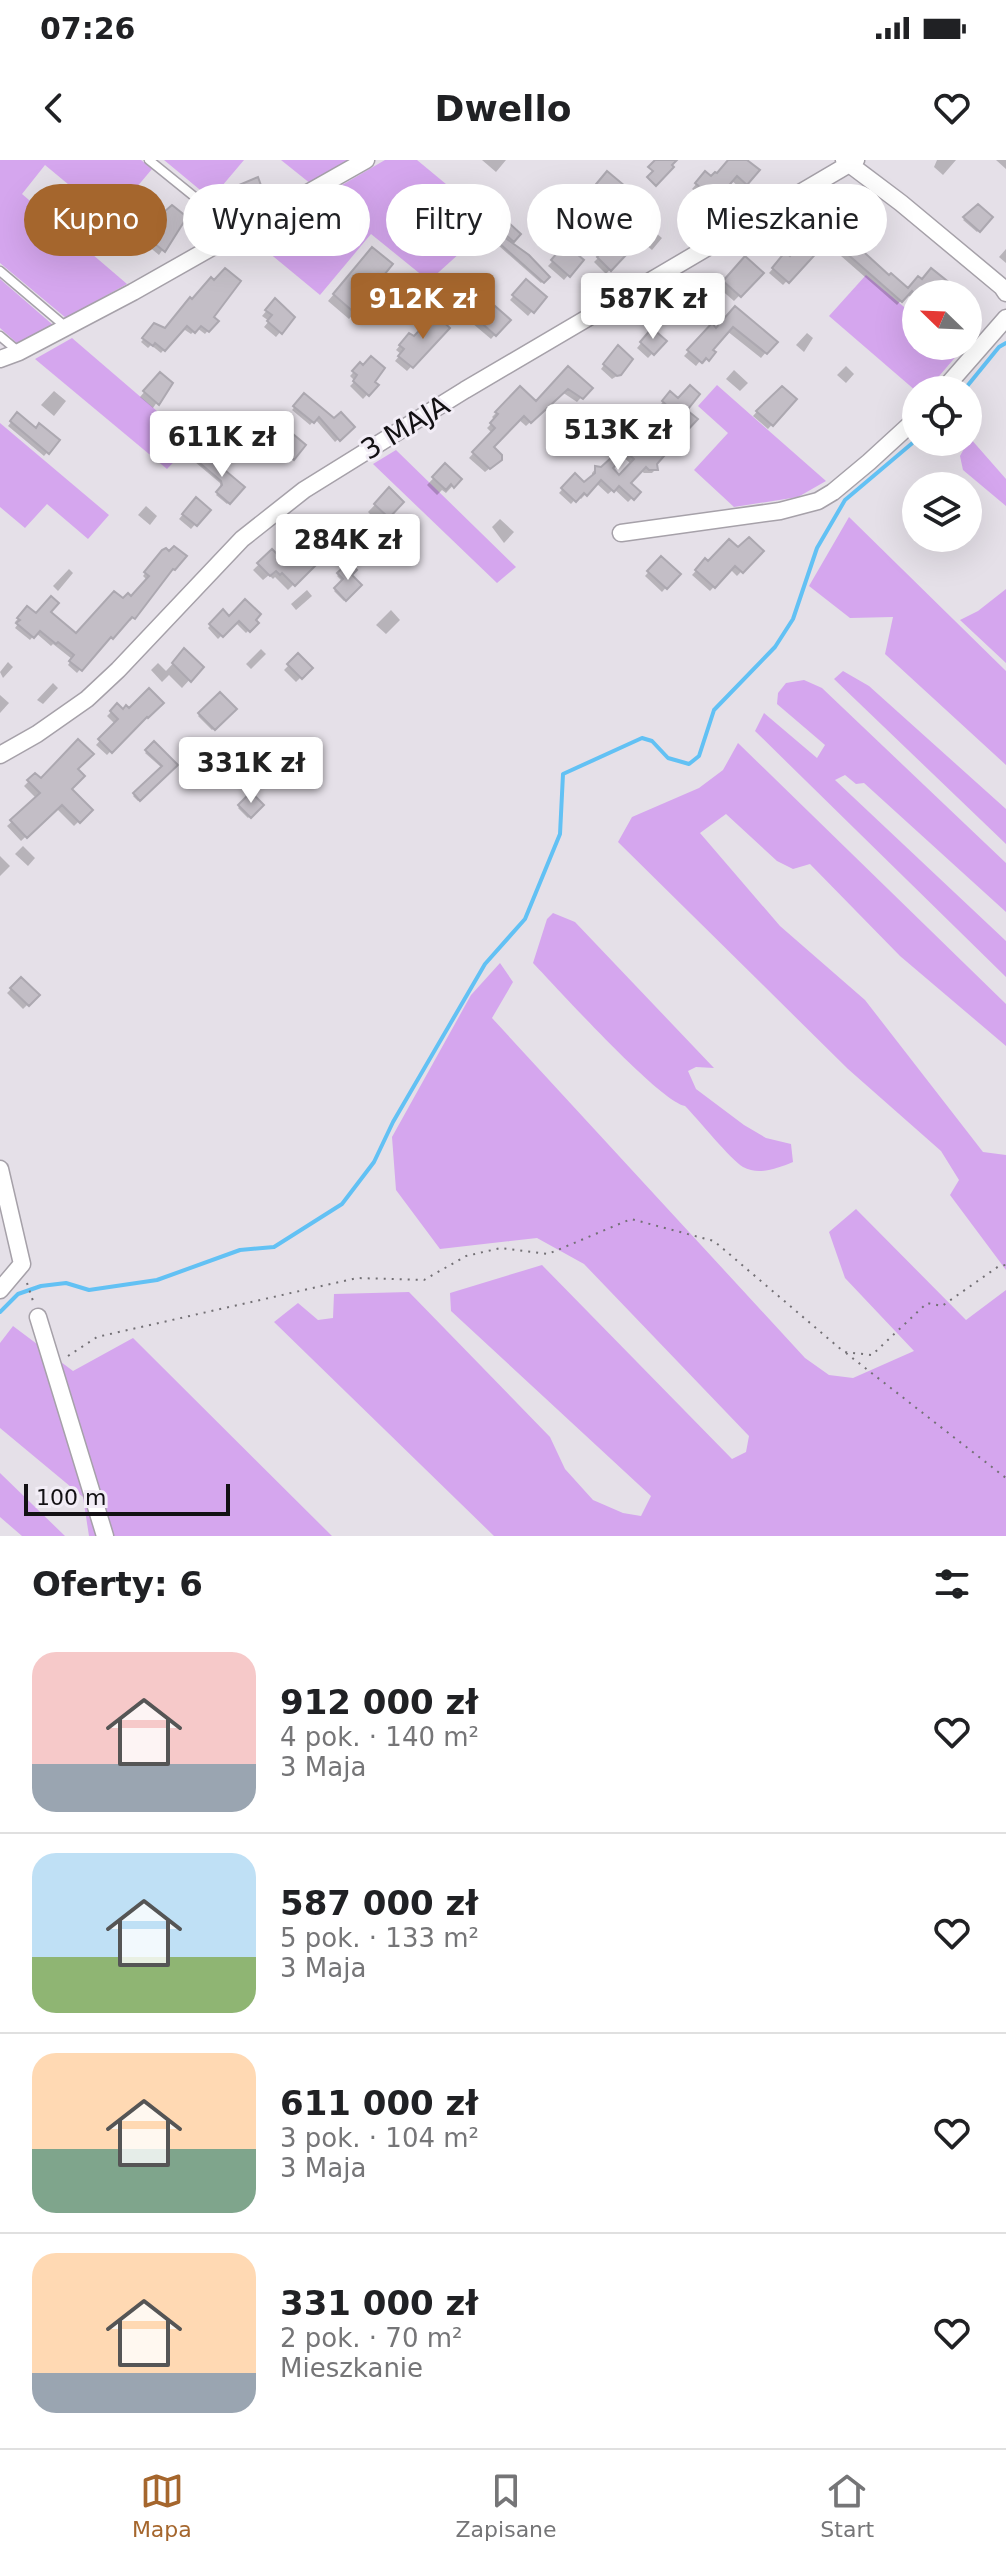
<!DOCTYPE html>
<html lang="pl">
<meta charset="utf-8">
<style>
body{margin:0;font-family:"DejaVu Sans",sans-serif;background:#f6f6f6;color:#202124;height:100vh;display:flex;flex-direction:column;font-size:30px;white-space:nowrap}
*{box-sizing:border-box;margin:0}
p{font-size:26px;color:#757577}
.icon{flex:none;width:44px;height:44px;fill:none;stroke:currentColor;stroke-width:2;stroke-linecap:round;stroke-linejoin:round}
.map{position:relative;height:1376px;overflow:hidden}
.panel{display:flex;flex-direction:column;background:#fff;flex:1}
.panel>*{flex:none}
.hud{position:absolute;left:24px;top:24px;width:958px;height:72px;display:flex;gap:16px}
.needle{width:52px;rotate:293deg}
.tools{position:absolute;left:902px;top:120px;display:grid;gap:16px}
.tools a{display:grid;place-items:center;width:80px;height:80px;border-radius:50%;background:#fff;box-shadow:0 8px 32px #0002;font-size:40px}
.scale{position:absolute;left:24px;bottom:20px;width:206px;box-sizing:border-box;padding-left:8px;border:4px solid #131114;border-top:0;font-size:22px;line-height:28px;white-space:nowrap;color:#131114;-webkit-text-stroke:6px #f2edf6;paint-order:stroke}
.price{position:absolute;translate:-50% -68px;padding:0 18px;border-radius:8px;background:#fff;color:#222;font-size:26px;line-height:52px;filter:drop-shadow(0 2px 4px #0008)}
.price::after{content:'';position:absolute;left:50%;top:48px;width:24px;height:18px;margin-left:-12px;background:inherit;clip-path:polygon(0 0,100% 0,50% 100%)}
.price.current{background:#a5662d;color:#fff}
ul{padding:0;list-style:none}
li{display:flex;align-items:center;gap:24px;height:200px;padding:0 32px}
li+li{border-top:2px solid #e0e0e0}
li span{display:grid;place-items:center;flex:none;width:224px;height:160px;border-radius:24px;color:#555}
li>.icon{margin-inline-start:auto}
span .icon{width:96px;height:96px;fill:#fffc;stroke-width:1}
li b{font-size:34px}
h2{display:flex;justify-content:space-between;align-items:center;height:96px;padding:0 32px;font-size:34px}
.chip{padding:0 28px;border-radius:36px;background:#fff;box-shadow:0 8px 32px #0002;font-size:28px;line-height:72px}
.chip.current{background:#a5662d;color:#fff}
.status{display:flex;justify-content:space-between;align-items:center;height:56px;padding:0 40px;background:#fff;direction:ltr}
.status svg{height:22px;fill:currentColor}
header{display:flex;justify-content:space-between;align-items:center;height:104px;padding:0 32px;background:#fff;font-size:36px;font-weight:700}
.tabs{display:flex;justify-content:space-around;align-items:center;height:112px;border-top:2px solid #e0e0e0;background:#fff;font-size:22px;color:#757577}
.tabs a{display:grid;justify-items:center;gap:4px}
.tabs .current{color:#a5662d}
.map>svg:first-child{display:block}
.green{fill:#d5a6ee}
.shadow{fill:#0003}
.lines{fill:none;stroke-linecap:round;stroke-linejoin:round}
.stream{stroke:#62c1f4;stroke-width:4}
.building{fill:#c3bec6;stroke:#aca8b0;stroke-width:2}
.lane-casing{stroke:#a6a1a9;stroke-width:11}
.street-casing{stroke:#a6a1a9;stroke-width:19}
.path{stroke:#737075;stroke-width:2;stroke-dasharray:2 6;stroke-linecap:butt}
.lane{stroke:#fff;stroke-width:8}
.street{stroke:#fff;stroke-width:16}
.labels{text-anchor:middle;stroke-width:6;stroke-linejoin:round;paint-order:stroke}
.street-label{font-size:28px;fill:#131114;stroke:#f2edf6}
</style>
<div class="status"><b>07:26</b><svg viewBox="0 0 49 12"><path d="M0 12V9h3v3zM5 12V6h3v6zM10 12V3h3v9zM15 12V0h3v12zM26 1h20v11H26zM47 4h2v5h-2z"/></svg></div>
<header><svg class="icon" aria-label="back" viewBox="0 0 24 24"><path d="M15 5l-7 7 7 7"/></svg>Dwello<svg class="icon" aria-label="heart" viewBox="0 0 24 24"><path d="M12 20l-8-8c-3-5 5-10 8-4 3-6 11-1 8 4z"/></svg></header>
<div class="map">
<svg width="1006" height="1376" viewBox="0 0 1006 1376">
<rect width="100%" height="100%" fill="#e5e0e8"/>
<!-- green -->
<path class="green" d="M0,0H141L152,9L110,59L45,5L22,34L127,124L66,158L0,103Z
M164,0H244L211,39Z
M281,0H348L311,24Z
M385,0H417L493,63L429,121L371,74L320,135L251,78Z
M866,115L916,157V186H951L959,193L927,230L916,231L829,156Z
M0,119L53,165L18,184L0,168Z
M72,178L193,282L167,309L35,199Z
M717,225L826,321L798,337L734,347L694,310L728,273L698,246Z
M0,263L109,355L88,379L47,344L25,368L0,347Z
M970,278L1006,319V346L963,310L960,296Z
M396,290L516,407L497,423L373,304Z
M849,357L1006,511V605L885,494L893,457L850,458L809,426Z
M1006,429V503L960,460L978,451Z
M843,511L869,526L1006,649V684L834,519Z
M804,520L822,528L1006,703V752L864,623L856,624L845,615L835,620L1006,781V817L755,571L764,553L817,598L825,585L777,544L778,533L786,523Z
M738,583L1006,844V886L900,796L810,704L793,709L777,701L726,654L700,673L780,766L865,840L983,992L1006,995V1110L950,1035L959,1020L941,991L848,909L618,682L632,657L699,628L723,610Z
M553,753L575,762L714,908L696,907L688,911L696,929L744,965L766,978L791,984L793,1002C778,1008 759,1016 743,1007C731,1000 697,958 685,946C659,941 558,829 533,803L547,759Z
M500,803L513,822L492,858L805,1198L829,1215L853,1218L914,1191L845,1118L829,1072L856,1049L966,1160L1006,1130V1376H494L274,1162L298,1143L318,1160L333,1158L334,1134L409,1132L550,1277L565,1309L593,1340L623,1353L641,1356L651,1336L451,1151L450,1133L542,1105L732,1299L746,1292L749,1276L584,1104L537,1078L440,1089L396,1030L392,977L471,835Z
M13,1166L73,1211L133,1178L332,1376H89L83,1337L0,1268V1183Z
M0,1313L65,1376H22L0,1357Z"/>
<!-- shadow -->
<path class="shadow" d="M482,0H506L496,12Z
M730,0H748L757,10L741,29L731,20L702,54L690,43L698,34L692,29L705,14L711,19L716,15Z
M937,0H956L943,15L934,7Z
M996,0H1006V9Z
M608,14L622,26L603,46L589,34Z
M228,31L262,34L257,38L228,48L224,36Z
M484,43L519,74L510,84L547,117L541,123L499,86L506,78L476,51Z
M564,43L571,49L557,65L550,60Z
M76,44L95,86L91,91L76,79L73,74L76,69L64,58Z
M978,47L990,57L977,72L963,60Z
M172,48L184,58L159,95L147,85L154,76L150,72L153,65Z
M846,56L852,84L889,118L907,130L940,134H916V142L907,134L897,145L825,82Z
M650,68L662,78L652,90L640,80Z
M612,84L623,95L606,114L594,102Z
M566,87L581,100L564,120L548,106Z
M819,87L783,125L769,113L785,95L789,99Z
M1006,89V103L999,97Z
M366,96L365,135L368,138L349,159L328,141Z
M739,105L761,113L734,141L719,128Z
M214,122L211,157L216,161L205,174L197,168L191,174L182,168L161,193L151,185L148,188L141,182L155,166L164,170Z
M526,122L544,137L528,156L510,140Z
M275,141L292,158L276,177L264,167L269,161L262,156Z
M736,148L775,182L761,198L727,171L710,190L713,192L703,204L700,201L696,206L684,196L712,166L716,170Z
M483,152L488,157L508,160L491,179L472,163Z
M447,168L407,211L395,201L401,194L396,190L409,175L414,179Z
M652,170L664,181L648,198L637,188Z
M807,173L813,178L804,192L796,185Z
M614,192L620,214L612,219L601,209Z
M360,205L376,225L363,239L350,226L355,221L350,216Z
M846,206L854,214L846,223L837,215Z
M568,209L590,228L577,242L562,232L526,266L518,259L491,288L495,304L485,312L469,298L492,273L487,268L495,260L492,257L520,229L536,244Z
M734,210L748,223L740,231L726,219Z
M160,214L170,223L153,248L140,237Z
M54,231L66,241L54,256L41,245Z
M671,234L695,259L679,276L677,273L672,278L660,268L671,256L659,246Z
M772,235L794,240L768,269L753,256Z
M304,236L334,261L352,267L335,282L315,259L310,265L292,250Z
M17,255L36,270L57,281L44,296L8,266Z
M293,277L304,286L288,302L278,293Z
M633,278L655,303L656,309L652,313H644L640,310L628,323L638,332L628,342L614,329L608,334L596,323L581,339L578,336L571,344L559,333L575,316L584,325L592,318V313L596,308H610L619,317L631,304L619,293Z
M202,293L242,328L227,344L216,335L221,329L220,323L195,302Z
M445,306L459,319L446,333L442,330L437,335L427,325Z
M389,330L402,342L380,364L368,352Z
M192,344L208,350L191,369L179,359Z
M146,346L157,356L150,365L138,355Z
M500,359L514,372L504,383L492,367Z
M345,368L357,389L343,403L329,389L288,430L275,417L273,419L269,415L263,420L253,410L272,392L278,398L327,385Z
M738,390L761,391L737,416L730,409L710,431L692,415L705,401L708,403Z
M159,396L184,397L169,411L133,458L130,461L128,459L108,481L106,479L77,513L68,505L72,499L53,484L51,486L36,473L30,480L15,468L18,464L15,462L27,449L36,456L48,453L76,475L123,441L131,438L147,420L143,416Z
M661,398L678,414L662,432L645,416Z
M349,405V415L359,425L344,441L334,431L343,422L337,416Z
M69,409L73,413L58,431L53,426Z
M307,430L312,436L296,450L291,444Z
M391,450L400,460L386,474L376,465Z
M223,452L229,458L253,460L256,463L246,473L235,462L218,479L208,468Z
M261,489L266,494L251,509L246,504Z
M298,496L310,508L296,522L284,510Z
M178,498L201,507L182,528L169,515L162,522L151,510L158,503L166,511Z
M8,502L13,507L3,518L0,512Z
M53,523L58,528L43,544L37,540Z
M220,534L234,549L212,570L198,556Z
M0,535L9,543L0,553Z
M117,546L141,559L107,595L96,585L115,564L107,556Z
M154,584L175,605L138,641L133,636L162,608L145,593Z
M75,610L69,629L90,650L74,666L56,648L21,681L7,666L37,639L24,626L35,615L40,621Z
M251,635L261,645L248,658L238,648Z
M23,686L35,698L28,706L15,694Z
M0,696L10,706L0,716Z
M21,819L37,835L23,849L7,833Z"/>
<g class="lines">
<!-- stream -->
<path class="stream" d="M964,230L999,187L1006,183
M0,1152L18,1134L41,1126L66,1123L89,1130L157,1120L240,1090L274,1087L342,1044L374,1002L393,962L485,804L525,759L560,674L563,614L642,578L652,581L668,598L689,604L699,596L714,550L775,487L793,459L817,388L845,340L916,280"/>
</g>
<!-- building -->
<path class="building" d="M655,0H677L672,5L674,7L656,26L647,17L653,11L648,7Z
M728,0H747L760,10L747,25L737,16L708,50L693,38L701,28L695,23L705,11L711,16L715,12L717,13Z
M607,11L625,26L609,44L592,29Z
M258,17L264,34L233,45L227,30Z
M484,40L521,74L514,82L476,49Z
M76,41L109,69L97,88L79,74L80,72L75,68L79,64L66,53Z
M978,44L993,57L980,72L963,57Z
M172,45L187,57L165,92L149,79L157,70L153,67L157,58Z
M850,50L868,64L855,84L889,115L891,113L908,128L918,116L922,119L931,108L951,124L943,134H915L912,131L902,142L828,77Z
M808,74L822,87L789,123L772,108L785,92L790,96Z
M504,77L529,95L550,117L544,123L499,83Z
M612,82L626,95L611,111L597,97Z
M565,84L584,100L570,117L551,100Z
M372,87L393,104L368,135L371,137L357,155L333,134Z
M745,96L764,113L741,137L723,121Z
M225,108L241,121L214,157L219,161L209,172L201,166L195,173L187,166L165,191L155,183L153,186L142,178L154,163L165,168L190,137L192,139L211,117L214,120Z
M526,119L547,137L534,153L512,135Z
M275,138L295,157L282,174L267,161L272,155L265,150Z
M495,146L511,160L496,176L475,157L483,149L488,154Z
M735,146L778,182L767,194L733,167L713,190L716,192L709,201L706,198L702,203L687,190L712,163L716,168Z
M435,154L450,168L413,208L398,196L404,189L399,185L409,173L414,176Z
M652,168L667,181L654,195L640,182Z
M618,185L633,199L621,215L617,216L603,204Z
M371,196L385,208L375,222L379,225L369,236L353,221L357,215L352,211L360,202L363,205Z
M568,206L593,228L583,239L568,229L531,263L524,256L494,287L502,295V300L490,309L472,292L495,268L490,263L498,254L495,252L520,226L536,241Z
M160,212L173,223L159,245L143,231Z
M690,225L700,234L689,248L688,251L698,259L685,273L682,271L677,276L662,263L673,251L662,241L670,231L678,238Z
M782,226L797,239L773,266L756,251Z
M304,233L334,258L341,252L355,267L340,281L319,257L314,263L293,246Z
M17,252L36,268L39,263L60,280L49,294L10,261Z
M293,274L306,285L294,300L281,288Z
M633,275L645,286L649,282L664,296L657,304L658,310H649L646,307L631,323L641,332L634,340L619,326L614,332L601,320L587,336L584,333L576,342L561,328L575,313L584,322L595,313V306L601,307L611,298L617,304L613,308L619,315L634,299L622,288Z
M202,291L245,327L230,344L216,332L222,325L221,321L195,299Z
M445,303L462,319L454,328L451,324L446,330L432,317Z
M389,327L404,342L389,358L374,344Z
M196,337L211,350L197,366L182,354Z
M308,364L333,388L295,426L282,413L280,415L276,411L270,416L257,403L272,389L278,395Z
M345,365L360,380L355,384L360,389L352,398L332,378Z
M749,377L764,391L743,413L735,406L715,428L695,410L705,398L708,401L729,379L738,387Z
M174,386L187,396L175,410L173,409L135,459L132,457L113,479L111,477L82,511L69,501L74,495L58,482L56,484L40,471L34,478L16,463L20,460L17,458L27,446L36,453L51,436L59,443L51,452L76,473L114,431L123,438L128,433L131,436L149,416L144,412L162,390L166,388L169,391Z
M661,396L681,414L667,429L647,411Z
M349,402L357,410L352,415L362,425L346,441L334,428L343,419L337,413Z
M245,439L261,454L256,460L259,463L250,472L239,461L223,477L209,464L223,449L229,456Z
M184,488L204,507L191,522L172,503Z
M298,493L313,508L302,519L287,504Z
M149,528L164,543L148,558L147,557L112,593L98,579L118,559L110,551L117,543L123,549L126,545L129,548Z
M220,532L237,549L215,570L198,553Z
M78,579L94,594L78,609L85,616L72,629L93,650L80,663L62,645L27,678L10,660L40,633L27,620L35,613L41,618Z
M154,581L178,605L140,641L133,633L162,606L145,590Z
M199,581L214,597L201,610L185,594Z
M251,632L264,645L251,658L238,645Z
M21,817L40,835L29,846L10,828Z"/>
<g class="lines">
<defs>
<path id="lane" d="M149,0L238,72
M0,111L66,167
M0,176L19,192"/>
<path id="street" d="M844,0L901,43L1002,127L1006,133
M0,199L19,192L133,132L366,0
M943,230L1006,158
M621,373L780,351L818,341L833,332L869,302L916,259
M0,595L37,574L87,539L118,510L242,379L304,330L465,230L856,0
M0,1009L22,1104L0,1130
M38,1157L105,1376"/>
</defs>
<!-- lane casing -->
<use href="#lane" class="lane-casing"/>
<!-- street casing -->
<use href="#street" class="street-casing"/>
<!-- path -->
<path class="path" d="M27,1123L34,1144
M846,1193L1006,1318
M68,1196L97,1177L357,1118L424,1120L466,1096L501,1088L548,1094L631,1059L714,1081L844,1192L872,1195L927,1143L942,1146L999,1106L1006,1105"/>
<!-- lane -->
<use href="#lane" class="lane"/>
<!-- street -->
<use href="#street" class="street"/>
</g>
<g class="labels">
<!-- street labels -->
<g class="street-label">
<text transform="translate(405 267) rotate(-31)" y="10">3 MAJA</text>
</g>
</g>
</svg>
<div class="tools">
<a><svg class="needle" viewBox="-14 -14 28 28"><path d="M0-13l5 13h-10z" fill="#e53935"/><path d="M0 13l5-13h-10z" fill="#757577"/></svg></a>
<a><svg class="icon" aria-label="locate" viewBox="0 0 24 24"><circle cx="12" cy="12" r="6"/><path d="M12 2v4M12 18v4M2 12h4M18 12h4"/></svg></a>
<a><svg class="icon" aria-label="layers" viewBox="0 0 24 24"><path d="M12 4l9 5-9 5-9-5zM3 14l9 5 9-5"/></svg></a>
</div>
<div class="scale">100 m</div>
<b class="price current" style="left:423px;top:181px">912K zł</b>
<b class="price" style="left:653px;top:181px">587K zł</b>
<b class="price" style="left:618px;top:312px">513K zł</b>
<b class="price" style="left:222px;top:319px">611K zł</b>
<b class="price" style="left:348px;top:422px">284K zł</b>
<b class="price" style="left:251px;top:645px">331K zł</b>
<div class="hud">
<a class="chip current">Kupno</a>
<a class="chip">Wynajem</a>
<a class="chip">Filtry</a>
<a class="chip">Nowe</a>
<a class="chip">Mieszkanie</a>
</div>
</div>
<section class="panel">
<h2>Oferty: 6<svg class="icon" aria-label="filters" viewBox="0 0 24 24"><path d="M4 7h16M4 17h16"/><circle cx="9" cy="7" r="2"/><circle cx="15" cy="17" r="2"/></svg></h2>
<ul>
<li><span style="background:linear-gradient(#f6c9c9 70%,#9aa5b1 0)"><svg class="icon" aria-label="home" viewBox="0 0 24 24"><path d="M3 11l9-7 9 7M6 9v11h12V9"/></svg></span><div><b>912 000 zł</b><p>4 pok. · 140 m²</p><p>3 Maja</p></div><svg class="icon" aria-label="heart" viewBox="0 0 24 24"><path d="M12 20l-8-8c-3-5 5-10 8-4 3-6 11-1 8 4z"/></svg></li>
<li><span style="background:linear-gradient(#bfe0f5 65%,#8fb573 0)"><svg class="icon" aria-label="home" viewBox="0 0 24 24"><path d="M3 11l9-7 9 7M6 9v11h12V9"/></svg></span><div><b>587 000 zł</b><p>5 pok. · 133 m²</p><p>3 Maja</p></div><svg class="icon" aria-label="heart" viewBox="0 0 24 24"><path d="M12 20l-8-8c-3-5 5-10 8-4 3-6 11-1 8 4z"/></svg></li>
<li><span style="background:linear-gradient(#ffd9b3 60%,#7fa58c 0)"><svg class="icon" aria-label="home" viewBox="0 0 24 24"><path d="M3 11l9-7 9 7M6 9v11h12V9"/></svg></span><div><b>611 000 zł</b><p>3 pok. · 104 m²</p><p>3 Maja</p></div><svg class="icon" aria-label="heart" viewBox="0 0 24 24"><path d="M12 20l-8-8c-3-5 5-10 8-4 3-6 11-1 8 4z"/></svg></li>
<li><span style="background:linear-gradient(#ffd9b3 75%,#9aa5b1 0)"><svg class="icon" aria-label="home" viewBox="0 0 24 24"><path d="M3 11l9-7 9 7M6 9v11h12V9"/></svg></span><div><b>331 000 zł</b><p>2 pok. · 70 m²</p><p>Mieszkanie</p></div><svg class="icon" aria-label="heart" viewBox="0 0 24 24"><path d="M12 20l-8-8c-3-5 5-10 8-4 3-6 11-1 8 4z"/></svg></li>
</ul>
</section>
<nav class="tabs">
<a class="current"><svg class="icon" aria-label="map" viewBox="0 0 24 24"><path d="M3 6l6-2 6 2 6-2v14l-6 2-6-2-6 2zM9 4v14M15 6v14"/></svg>Mapa</a>
<a><svg class="icon" aria-label="saved" viewBox="0 0 24 24"><path d="M7 4h10v16l-5-4-5 4z"/></svg>Zapisane</a>
<a><svg class="icon" aria-label="home" viewBox="0 0 24 24"><path d="M3 11l9-7 9 7M6 9v11h12V9"/></svg>Start</a>
</nav>
